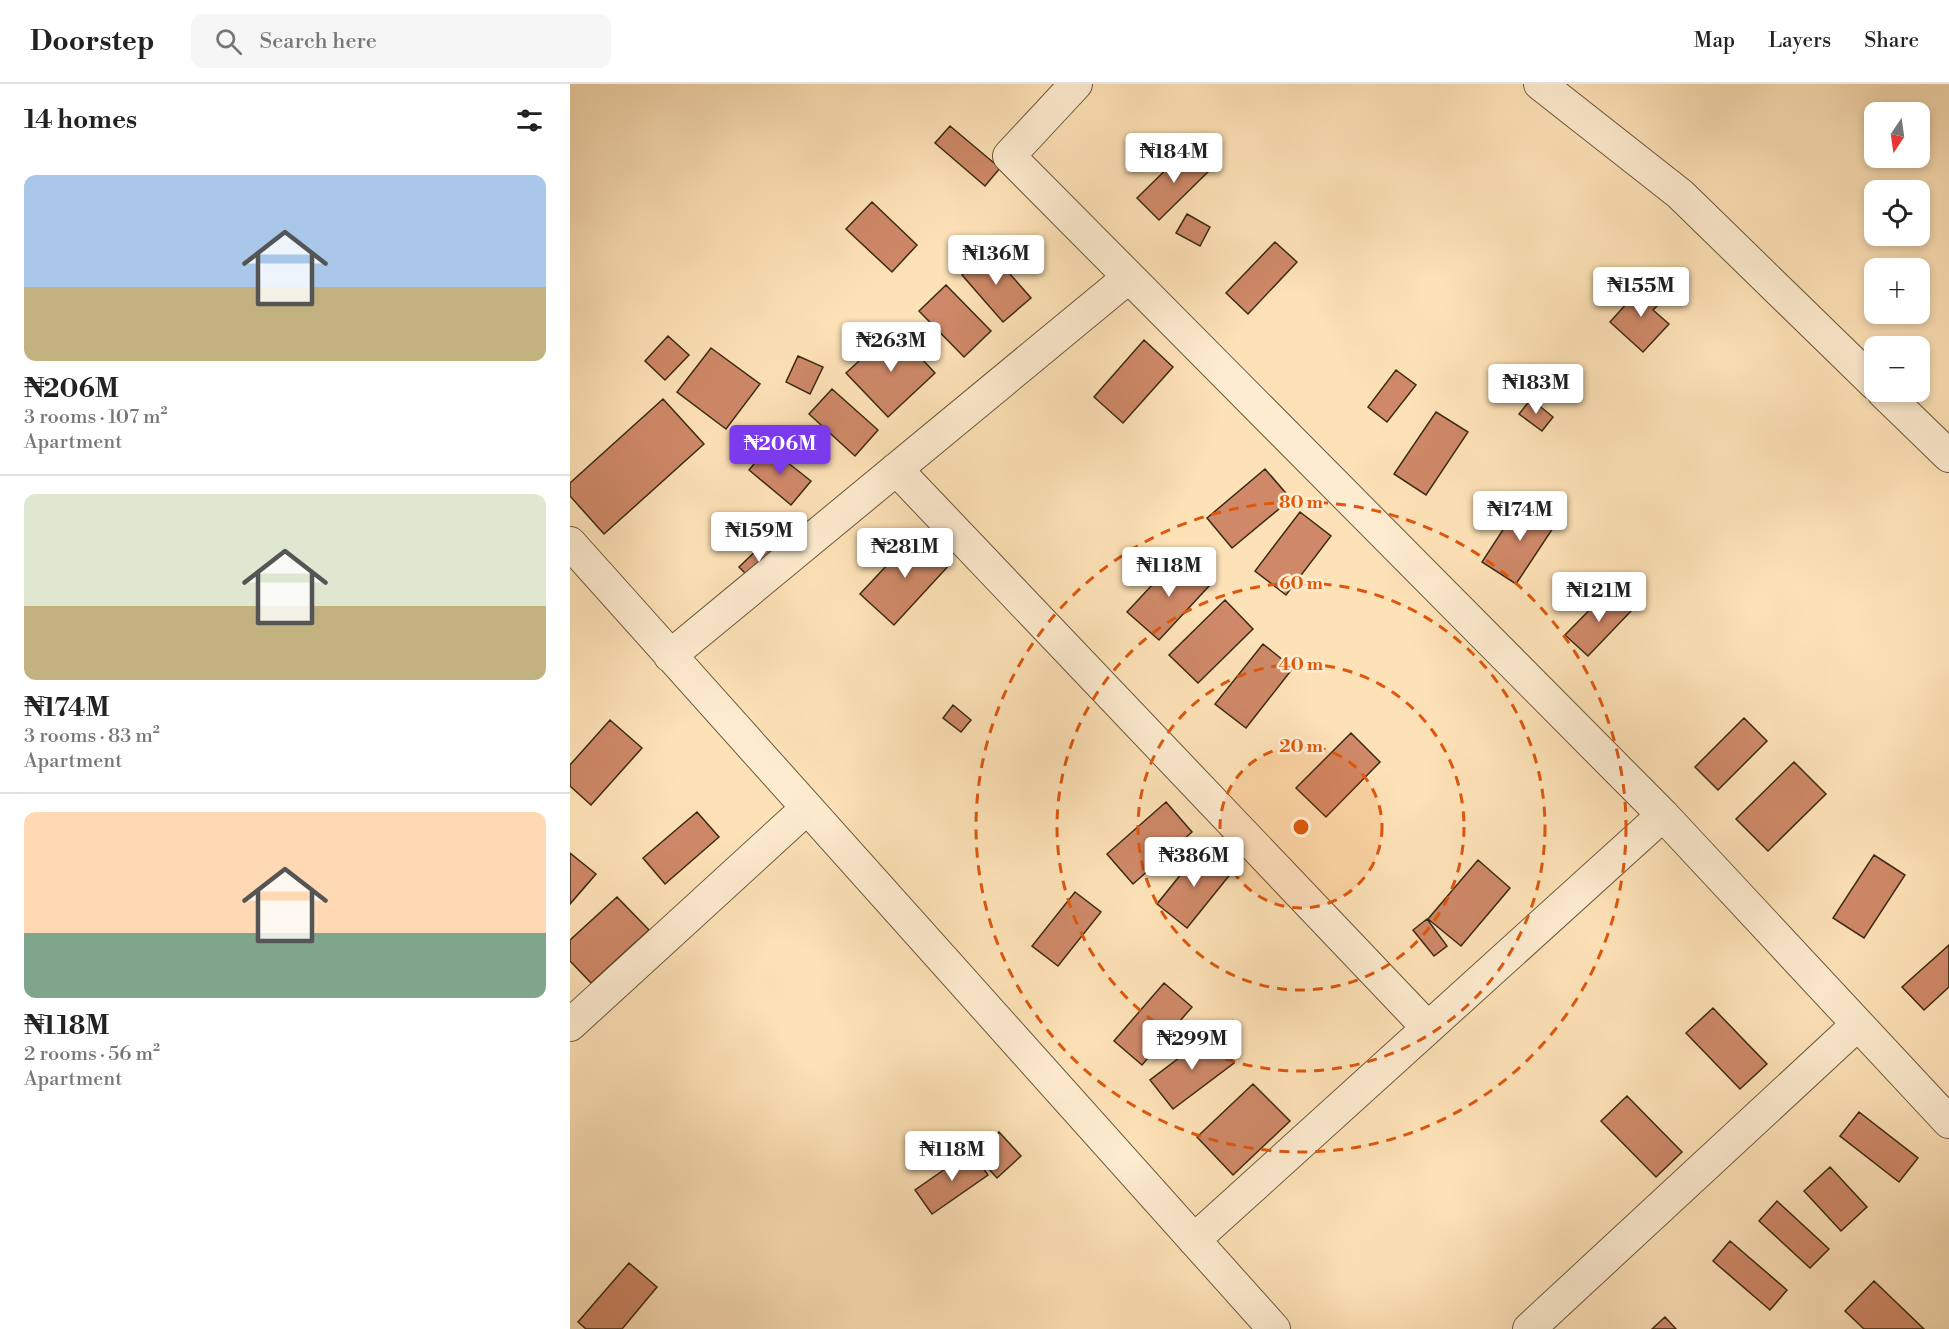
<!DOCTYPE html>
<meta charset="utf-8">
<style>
body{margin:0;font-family:"Libre Bodoni",serif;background:#f6f6f6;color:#222;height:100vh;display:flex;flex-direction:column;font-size:22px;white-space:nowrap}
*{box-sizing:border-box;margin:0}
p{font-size:20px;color:#767676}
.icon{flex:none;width:33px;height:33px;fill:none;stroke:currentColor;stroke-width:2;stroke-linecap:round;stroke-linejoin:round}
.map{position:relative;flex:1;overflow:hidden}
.drawer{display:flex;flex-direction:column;background:#fff;width:570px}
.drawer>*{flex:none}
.needle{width:39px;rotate:193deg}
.fabs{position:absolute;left:1294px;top:18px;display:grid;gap:12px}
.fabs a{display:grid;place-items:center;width:66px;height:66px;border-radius:12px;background:#fff;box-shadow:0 3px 9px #0003;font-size:30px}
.price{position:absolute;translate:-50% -51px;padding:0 14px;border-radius:6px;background:#fff;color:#222;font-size:20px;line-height:39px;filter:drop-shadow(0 2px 3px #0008)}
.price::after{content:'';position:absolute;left:50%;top:36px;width:18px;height:14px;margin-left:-9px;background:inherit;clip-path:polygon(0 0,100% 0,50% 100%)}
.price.current{background:#7c3aed;color:#fff}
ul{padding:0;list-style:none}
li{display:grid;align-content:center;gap:12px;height:318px;padding:0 24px}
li+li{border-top:2px solid #e0e0e0}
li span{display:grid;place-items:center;height:186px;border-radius:12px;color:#555}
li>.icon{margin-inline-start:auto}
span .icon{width:108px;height:108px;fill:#fffc;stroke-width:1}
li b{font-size:26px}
h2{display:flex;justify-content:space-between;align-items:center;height:72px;padding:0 24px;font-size:26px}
header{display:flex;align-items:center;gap:36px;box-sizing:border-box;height:84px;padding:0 30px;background:#fff;border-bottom:2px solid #e0e0e0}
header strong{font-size:28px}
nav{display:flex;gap:33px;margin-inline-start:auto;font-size:21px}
.search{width:420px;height:54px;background:#f6f6f6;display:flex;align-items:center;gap:15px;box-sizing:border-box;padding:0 21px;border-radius:12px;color:#767676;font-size:22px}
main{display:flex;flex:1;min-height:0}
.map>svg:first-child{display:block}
.building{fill:#cf8968;stroke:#3b2a14;stroke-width:1.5}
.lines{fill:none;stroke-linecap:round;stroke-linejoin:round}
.street-casing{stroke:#6c583d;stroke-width:34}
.street{stroke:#feecd0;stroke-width:32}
.ring{fill:none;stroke:#df570c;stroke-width:3;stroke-dasharray:10 8}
.centre{fill:#df570c;stroke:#feecd0;stroke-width:3}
.ring-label{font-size:18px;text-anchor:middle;font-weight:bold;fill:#df570c;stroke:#feecd0;stroke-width:5;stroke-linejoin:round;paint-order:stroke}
</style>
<header>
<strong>Doorstep</strong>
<div class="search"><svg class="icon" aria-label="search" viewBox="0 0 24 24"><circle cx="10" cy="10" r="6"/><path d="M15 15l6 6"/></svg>Search here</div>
<nav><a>Map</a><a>Layers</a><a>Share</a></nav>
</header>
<main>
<section class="drawer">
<h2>14 homes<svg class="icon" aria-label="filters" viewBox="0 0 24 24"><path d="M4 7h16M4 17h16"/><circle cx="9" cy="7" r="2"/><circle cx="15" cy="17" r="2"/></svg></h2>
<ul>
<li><span style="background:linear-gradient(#a9c7e8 60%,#c2b280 0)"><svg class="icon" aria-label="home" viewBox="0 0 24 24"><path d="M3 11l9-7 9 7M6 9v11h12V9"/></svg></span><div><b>₦206M</b><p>3 rooms · 107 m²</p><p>Apartment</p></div></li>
<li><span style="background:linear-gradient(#dfe7d0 60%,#c2b280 0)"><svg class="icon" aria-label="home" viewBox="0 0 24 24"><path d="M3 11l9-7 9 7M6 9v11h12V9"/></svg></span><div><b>₦174M</b><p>3 rooms · 83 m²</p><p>Apartment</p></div></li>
<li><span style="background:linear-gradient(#ffd9b3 65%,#7fa58c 0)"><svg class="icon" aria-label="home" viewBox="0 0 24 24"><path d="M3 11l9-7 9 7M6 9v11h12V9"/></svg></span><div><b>₦118M</b><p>2 rooms · 56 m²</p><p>Apartment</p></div></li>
</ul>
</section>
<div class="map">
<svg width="1379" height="1245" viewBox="0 0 1379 1245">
<rect width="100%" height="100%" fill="#fee2b7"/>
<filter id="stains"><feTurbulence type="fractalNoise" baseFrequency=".00333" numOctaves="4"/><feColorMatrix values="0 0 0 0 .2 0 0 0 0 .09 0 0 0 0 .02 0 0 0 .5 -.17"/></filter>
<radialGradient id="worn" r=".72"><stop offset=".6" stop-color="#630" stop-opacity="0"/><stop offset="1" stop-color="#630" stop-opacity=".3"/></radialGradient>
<!-- building -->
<path class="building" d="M380,42L430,84L415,102L365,59Z
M618,64L640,86L589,136L567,114Z
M302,118L347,161L322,188L276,145Z
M617,130L640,143L630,162L606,149Z
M705,158L727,178L678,230L656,209Z
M419,166L461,214L433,238L392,191Z
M1077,197L1095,214L1083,226L1099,240L1073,268L1040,238Z
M376,201L421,247L394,273L349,227Z
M324,245L365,289L318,333L276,289Z
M98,252L119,271L95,296L75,277Z
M574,256L603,283L553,339L524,313Z
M141,264L190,300L156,345L107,308Z
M228,272L253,283L240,310L216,298Z
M826,286L846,301L817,338L798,323Z
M262,305L308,346L285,372L239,330Z
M93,315L134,360L34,450L0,412V399Z
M961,315L983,333L972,347L949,330Z
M866,328L898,348L856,411L824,390Z
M198,363L241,397L221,421L179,386Z
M695,385L721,415L662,464L637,434Z
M953,415L987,438L946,500L912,478Z
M730,428L761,452L716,511L685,487Z
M347,449L381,479L324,541L290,510Z
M193,460L209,476L185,499L169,483Z
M609,472L640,501L589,556L557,528Z
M1040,505L1062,526L1018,572L995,551Z
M655,516L683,545L628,599L599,571Z
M693,560L723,584L676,644L645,620Z
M383,621L401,636L391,648L373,634Z
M1174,634L1197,657L1148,706L1125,683Z
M40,636L72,664L21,721L0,702V681Z
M781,649L810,678L756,733L726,704Z
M1224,678L1256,710L1198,767L1166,735Z
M596,718L622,748L563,800L537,770Z
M127,728L149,753L95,800L73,774Z
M632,764L662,788L617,844L587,820Z
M0,769L26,790L0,820Z
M1304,771L1335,791L1294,854L1263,834Z
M908,776L940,804L891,862L858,835Z
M505,808L531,828L488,882L462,862Z
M47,813L79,846L21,899L0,877V856Z
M857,835L877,862L864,872L843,846Z
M1379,861V903L1354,926L1332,903Z
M594,899L622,923L572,981L544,957Z
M1143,924L1197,980L1170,1005L1116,949Z
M642,949L664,979L603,1025L580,996Z
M683,1000L720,1037L663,1091L627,1053Z
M1057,1012L1112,1068L1086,1093L1031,1037Z
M1289,1028L1348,1074L1329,1098L1270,1052Z
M429,1048L451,1072L427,1094L405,1070Z
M401,1067L418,1091L362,1130L345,1106Z
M1260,1083L1297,1123L1271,1147L1234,1107Z
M1207,1117L1259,1165L1240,1184L1189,1137Z
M1160,1157L1217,1206L1200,1226L1143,1177Z
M59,1179L87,1203L52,1245H16L8,1238Z
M1304,1197L1354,1245H1294L1275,1227Z
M1095,1233L1106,1245H1082Z"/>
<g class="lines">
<defs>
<path id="street" d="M506,0L439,72L1093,731L1379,1038
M970,0L1110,110L1305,300
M1313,308L1379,372
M326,385L858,944
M0,459L704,1245
M100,572L559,193
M0,941L236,725
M624,1156L1093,731
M959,1245L1287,941"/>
</defs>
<!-- street casing -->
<use href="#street" class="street-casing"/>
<!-- street -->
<use href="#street" class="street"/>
</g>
<!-- distance rings -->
<circle cx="731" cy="743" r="81" fill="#df570c" fill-opacity=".12"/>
<g class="ring">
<circle cx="731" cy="743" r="81"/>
<circle cx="731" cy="743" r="163"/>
<circle cx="731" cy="743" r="244"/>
<circle cx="731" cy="743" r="325"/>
</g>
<circle cx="731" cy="743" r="9" class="centre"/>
<g class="ring-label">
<text x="731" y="424">80 m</text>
<text x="731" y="505">60 m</text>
<text x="731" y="586">40 m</text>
<text x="731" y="668">20 m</text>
</g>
<rect width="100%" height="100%" filter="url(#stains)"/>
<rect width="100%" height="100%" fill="url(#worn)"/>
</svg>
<div class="fabs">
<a><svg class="needle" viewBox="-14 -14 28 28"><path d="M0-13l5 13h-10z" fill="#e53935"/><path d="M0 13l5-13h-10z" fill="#767676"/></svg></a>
<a><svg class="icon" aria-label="locate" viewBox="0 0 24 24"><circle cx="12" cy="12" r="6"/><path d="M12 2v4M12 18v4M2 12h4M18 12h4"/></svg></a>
<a>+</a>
<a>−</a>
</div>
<b class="price" style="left:604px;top:100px">₦184M</b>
<b class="price" style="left:426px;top:202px">₦136M</b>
<b class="price" style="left:1071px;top:234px">₦155M</b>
<b class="price" style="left:321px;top:289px">₦263M</b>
<b class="price" style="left:966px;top:331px">₦183M</b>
<b class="price current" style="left:210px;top:392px">₦206M</b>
<b class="price" style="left:950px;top:458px">₦174M</b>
<b class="price" style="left:189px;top:479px">₦159M</b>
<b class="price" style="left:335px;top:495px">₦281M</b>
<b class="price" style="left:599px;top:514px">₦118M</b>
<b class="price" style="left:1029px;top:539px">₦121M</b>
<b class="price" style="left:624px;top:804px">₦386M</b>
<b class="price" style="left:622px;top:987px">₦299M</b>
<b class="price" style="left:382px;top:1098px">₦118M</b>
</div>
</main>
